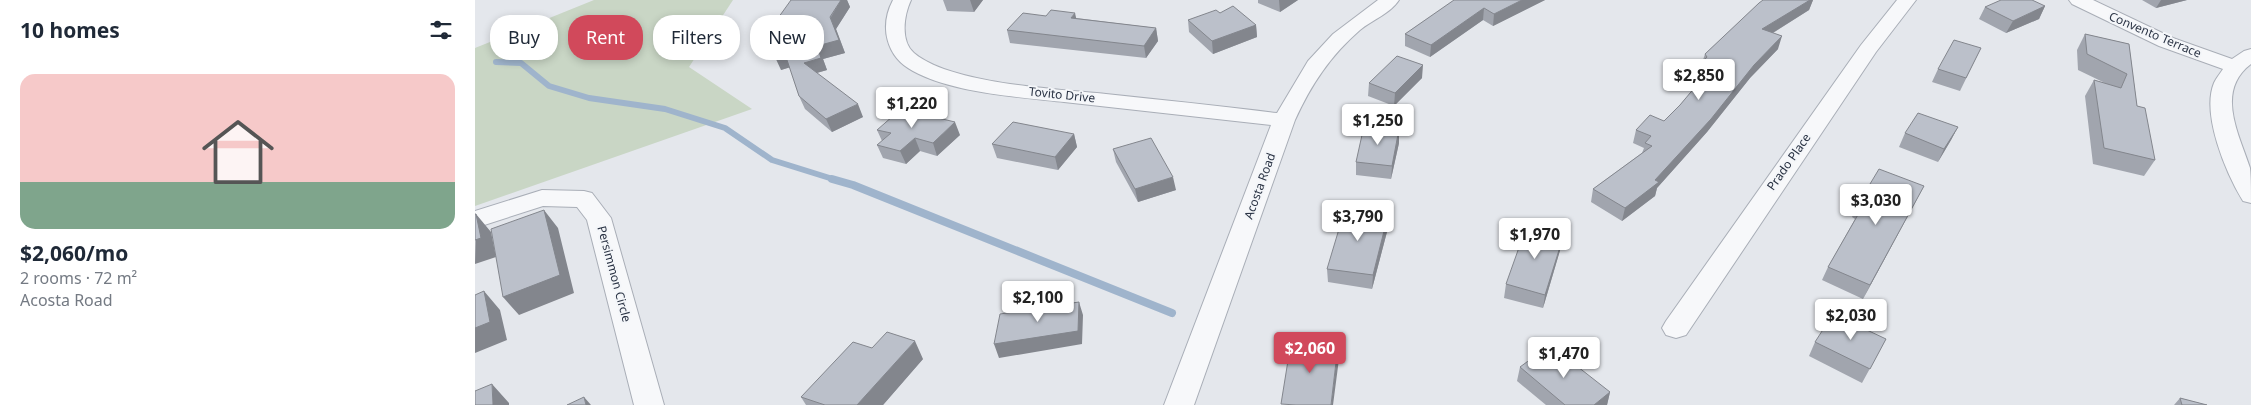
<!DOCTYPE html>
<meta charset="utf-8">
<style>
body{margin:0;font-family:"Noto Sans",sans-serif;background:#f6f6f7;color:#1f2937;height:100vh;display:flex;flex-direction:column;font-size:19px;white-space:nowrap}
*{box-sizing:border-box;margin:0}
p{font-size:16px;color:#747a83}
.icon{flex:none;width:28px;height:28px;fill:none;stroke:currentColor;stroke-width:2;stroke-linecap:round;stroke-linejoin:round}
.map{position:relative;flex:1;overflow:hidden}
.details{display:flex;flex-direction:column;background:#fff;width:475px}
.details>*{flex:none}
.top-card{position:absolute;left:15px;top:15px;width:475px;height:45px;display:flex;gap:10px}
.price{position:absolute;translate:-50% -42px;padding:0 11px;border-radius:5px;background:#fff;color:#222;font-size:16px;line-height:32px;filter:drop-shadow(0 1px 2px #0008)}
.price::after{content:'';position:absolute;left:50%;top:30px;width:15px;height:11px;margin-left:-8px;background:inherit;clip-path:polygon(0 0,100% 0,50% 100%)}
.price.active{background:#d1495b;color:#fff}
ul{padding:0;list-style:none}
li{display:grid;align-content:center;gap:10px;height:265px;padding:0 20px}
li+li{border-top:1px solid #e0e1e3}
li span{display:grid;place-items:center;height:155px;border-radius:15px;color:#555}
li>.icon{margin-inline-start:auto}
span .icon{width:90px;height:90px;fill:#fffc;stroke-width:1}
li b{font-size:21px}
h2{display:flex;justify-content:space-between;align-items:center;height:60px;padding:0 20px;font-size:21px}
.chip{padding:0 18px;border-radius:20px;background:#fff;box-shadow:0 2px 8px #0003;font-size:18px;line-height:45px}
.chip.active{background:#d1495b;color:#fff}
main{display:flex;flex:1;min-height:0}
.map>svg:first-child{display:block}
.green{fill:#c9d6c5}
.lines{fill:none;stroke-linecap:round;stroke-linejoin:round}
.stream-far1{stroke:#9fb4cc;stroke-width:6}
.stream{stroke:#9fb4cc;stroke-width:8}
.minor-casing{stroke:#a9aeb7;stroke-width:2}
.minor{fill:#f7f8fa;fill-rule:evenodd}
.wall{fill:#a1a5ae}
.shaded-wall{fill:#83868d}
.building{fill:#bbc0ca;stroke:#83868d}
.labels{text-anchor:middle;stroke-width:4;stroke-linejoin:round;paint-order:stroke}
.street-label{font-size:12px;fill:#2b3445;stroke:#f4f6f9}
</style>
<main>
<section class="details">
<h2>10 homes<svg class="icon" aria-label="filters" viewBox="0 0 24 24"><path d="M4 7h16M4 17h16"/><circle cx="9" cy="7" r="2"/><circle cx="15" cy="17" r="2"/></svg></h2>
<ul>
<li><span style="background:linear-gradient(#f6c9c9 70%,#7fa58c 0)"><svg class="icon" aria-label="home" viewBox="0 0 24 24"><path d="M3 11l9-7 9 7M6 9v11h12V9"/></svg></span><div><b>$2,060/mo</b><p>2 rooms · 72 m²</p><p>Acosta Road</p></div></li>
</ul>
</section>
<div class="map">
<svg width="1776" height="405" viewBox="0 0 1776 405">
<rect width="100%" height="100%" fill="#e4e7ec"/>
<!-- green -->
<path class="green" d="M119,0H258L214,67L277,109L0,206V48Z"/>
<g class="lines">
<!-- stream-far1 -->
<path class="stream-far1" d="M21,62L46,63L74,86L114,98L190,109L250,128L297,160L361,180"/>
<!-- stream -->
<path class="stream" d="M357,179L378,185L697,313"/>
<defs>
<path id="minor" d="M418,0H436C429,15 425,41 439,53C475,84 583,89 631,94C688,100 745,106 802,113L833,61L858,34L903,0H924C916,13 897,20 885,30C855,56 836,85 820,120L719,405H689L796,125C727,117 658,110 589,102C544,97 478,93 438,71C411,57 404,26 418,0Z
M1422,0H1441L1401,52L1211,335L1201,338L1191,335L1187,328L1191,321L1386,45Z
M1594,0H1618L1698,38L1757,59L1769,51L1776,49V64C1740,91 1764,134 1775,168C1776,178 1776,192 1776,203L1768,201C1751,173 1726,114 1739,83C1741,78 1745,74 1748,69L1684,46L1597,4Z
M67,190L109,191L117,193L136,218L189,405H159L112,220L102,207L68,206L0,228V211Z"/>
</defs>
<!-- minor casing -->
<use href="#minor" class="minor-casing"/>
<!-- minor -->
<use href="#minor" class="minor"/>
</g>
<!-- wall -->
<path class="wall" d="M316,0H372L375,7L361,29L370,53L348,59L352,70L342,73L388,117L357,132L330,109L324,96L315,67L306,70Z
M468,0H508L499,12L472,11Z
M783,0H823L805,12L783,3Z
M980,0H1070L1018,26L1008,20L955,57L930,46V34Z
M1288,0H1338L1334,10L1298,33L1303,49L1275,78L1232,132L1182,188L1180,196L1147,221L1116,202L1118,189L1167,153L1169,148L1158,143L1161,130L1189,121L1205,105L1217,91L1212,89L1215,76L1227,63L1230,54Z
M1667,0H1712L1681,8Z
M1570,6L1564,19L1531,33L1504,19L1510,7Z
M745,13L781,25L782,37L738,54L714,32L713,20Z
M571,16L601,18L681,28L683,41L671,58L535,43L532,30Z
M1610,34L1654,44L1662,106L1680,160L1669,176L1618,164L1610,96L1619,80L1630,83L1603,70L1602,50Z
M1506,48L1485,91L1457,82L1463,69Z
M947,78L919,106L893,96L894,83Z
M1483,127L1476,140L1463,162L1424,147L1430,133Z
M924,129V143L916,179L881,175V162Z
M402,130L485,135L462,156L445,151L431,164L408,158L402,145L407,141Z
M599,134L602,147L583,170L522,158L517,144Z
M638,149L701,190L663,202L641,162Z
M1449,186L1388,299L1347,280L1353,267L1380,219L1377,217L1383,204Z
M913,228L897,289L853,282L852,269Z
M1086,247L1068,308L1029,298L1031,284Z
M1411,339L1387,383L1334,356L1340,342Z
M397,348L448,359L408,405H331L326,397Z
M1045,367L1135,392L1132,405H1071L1042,381Z
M1705,398L1732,405H1699Z"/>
<!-- shaded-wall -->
<path class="shaded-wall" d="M366,0H372L375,7L361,29L370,53L348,59L352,70L334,75L329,63Z
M495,0H508L499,12Z
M804,0H823L805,12Z
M1047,0H1070L1018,26L1019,14Z
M1335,0H1338L1334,10L1283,42L1287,29Z
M1686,0H1712L1681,8Z
M1570,6L1564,19L1531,33L1538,21Z
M1009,8L1008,20L955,57L956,45Z
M600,13L603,26L596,18Z
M781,25L782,37L738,54L737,41Z
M681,28L683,41L671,58L669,46Z
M1307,36L1303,49L1275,78L1232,132L1182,188L1180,196L1147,221L1150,208L1180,180L1279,65Z
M310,54L316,67L306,70L300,57Z
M948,65L947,78L919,106L920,93Z
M383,104L388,117L357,132L351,119Z
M480,122L485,135L462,156L458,143Z
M1483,127L1476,140L1463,162L1469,149Z
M924,129V143L916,179L917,166Z
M599,134L602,147L583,170L580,157Z
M440,138L445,151L431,164L425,151Z
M698,177L701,190L663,202L660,189Z
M1449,186L1442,199L1388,299L1395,285Z
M69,210L83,228L99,293L44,315L28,297Z
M1,214L16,232L21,257L0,264Z
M913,215V228L897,289L898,275Z
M1089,234L1086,247L1068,308L1070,295Z
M9,291L25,310L32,340L0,353V328Z
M604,302L608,315L607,344L524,358L519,344Z
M440,341L448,359L408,405H382Z
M863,345L864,359L858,405H856Z
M17,384L34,403V405H18Z
M1135,392L1132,405H1119Z
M109,397L116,405H111Z"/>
<!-- building -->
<path class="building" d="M316,0H366L355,17L364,40L342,46L346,58L329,63L383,104L351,119L324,96L310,54L300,57L293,32Z
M979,0H1047L1019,14L1009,8L956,45L930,34Z
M1288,0H1335L1287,29L1307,36L1279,65L1236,119L1180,180L1184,182L1150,208L1118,189L1177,146L1170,143L1176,136L1161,130L1175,115L1189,121L1205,105L1226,80L1215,76L1232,57L1230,54L1284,3Z
M1526,0H1557L1570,6L1538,21L1510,7Z
M758,6L781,25L737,41L713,20L741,10L745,13Z
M576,10L600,13L596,18L681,28L669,46L532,30L548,13L571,16Z
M1610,34L1654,44L1662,106L1670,108L1680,160L1629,148L1619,80L1646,88L1652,74L1612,54Z
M1479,40L1506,48L1491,78L1463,69Z
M922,56L948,65L920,93L894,83Z
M426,109L480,122L458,143L440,138L425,151L402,145L416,133L402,130Z
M1443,113L1483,127L1469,149L1430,133Z
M538,122L599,134L580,157L517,144Z
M889,126L924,129L917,166L881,162Z
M676,138L698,177L660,189L638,149Z
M1404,169L1449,186L1395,285L1353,267L1388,206L1383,204Z
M870,209L913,215L898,275L852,269Z
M69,210L85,275L28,297L16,229Z
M0,214H1L6,238L0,240Z
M1052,225L1089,234L1070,295L1031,284Z
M9,291L15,322L0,328V295Z
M604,302L603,331L519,344L525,314Z
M1358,314L1411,339L1395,369L1340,342Z
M412,332L440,341L382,405H350L326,397L378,342L397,348Z
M816,342L863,345L856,405H821L806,404Z
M1075,345L1135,392L1119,405H1090L1045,367Z
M17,384L18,405H0V391Z
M109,397L111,405H92Z
M1705,398L1732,405H1707Z"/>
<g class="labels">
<!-- street labels -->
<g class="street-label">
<text transform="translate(1680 35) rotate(23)" y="4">Convento Terrace</text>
<text transform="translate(587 95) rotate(6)" y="4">Tovito Drive</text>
<text transform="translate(1314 162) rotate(-55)" y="4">Prado Place</text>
<text transform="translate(785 186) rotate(-70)" y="4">Acosta Road</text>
<text transform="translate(139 274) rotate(75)" y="4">Persimmon Circle</text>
</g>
</g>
</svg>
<b class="price" style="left:1224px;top:101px">$2,850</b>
<b class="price" style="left:437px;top:129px">$1,220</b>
<b class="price" style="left:903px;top:146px">$1,250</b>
<b class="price" style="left:1401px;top:226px">$3,030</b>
<b class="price" style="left:883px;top:242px">$3,790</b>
<b class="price" style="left:1060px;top:260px">$1,970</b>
<b class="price" style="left:563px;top:323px">$2,100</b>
<b class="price" style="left:1376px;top:341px">$2,030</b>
<b class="price active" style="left:835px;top:374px">$2,060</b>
<b class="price" style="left:1089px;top:379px">$1,470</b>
<div class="top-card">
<a class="chip">Buy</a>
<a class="chip active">Rent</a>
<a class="chip">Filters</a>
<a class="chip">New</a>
</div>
</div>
</main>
